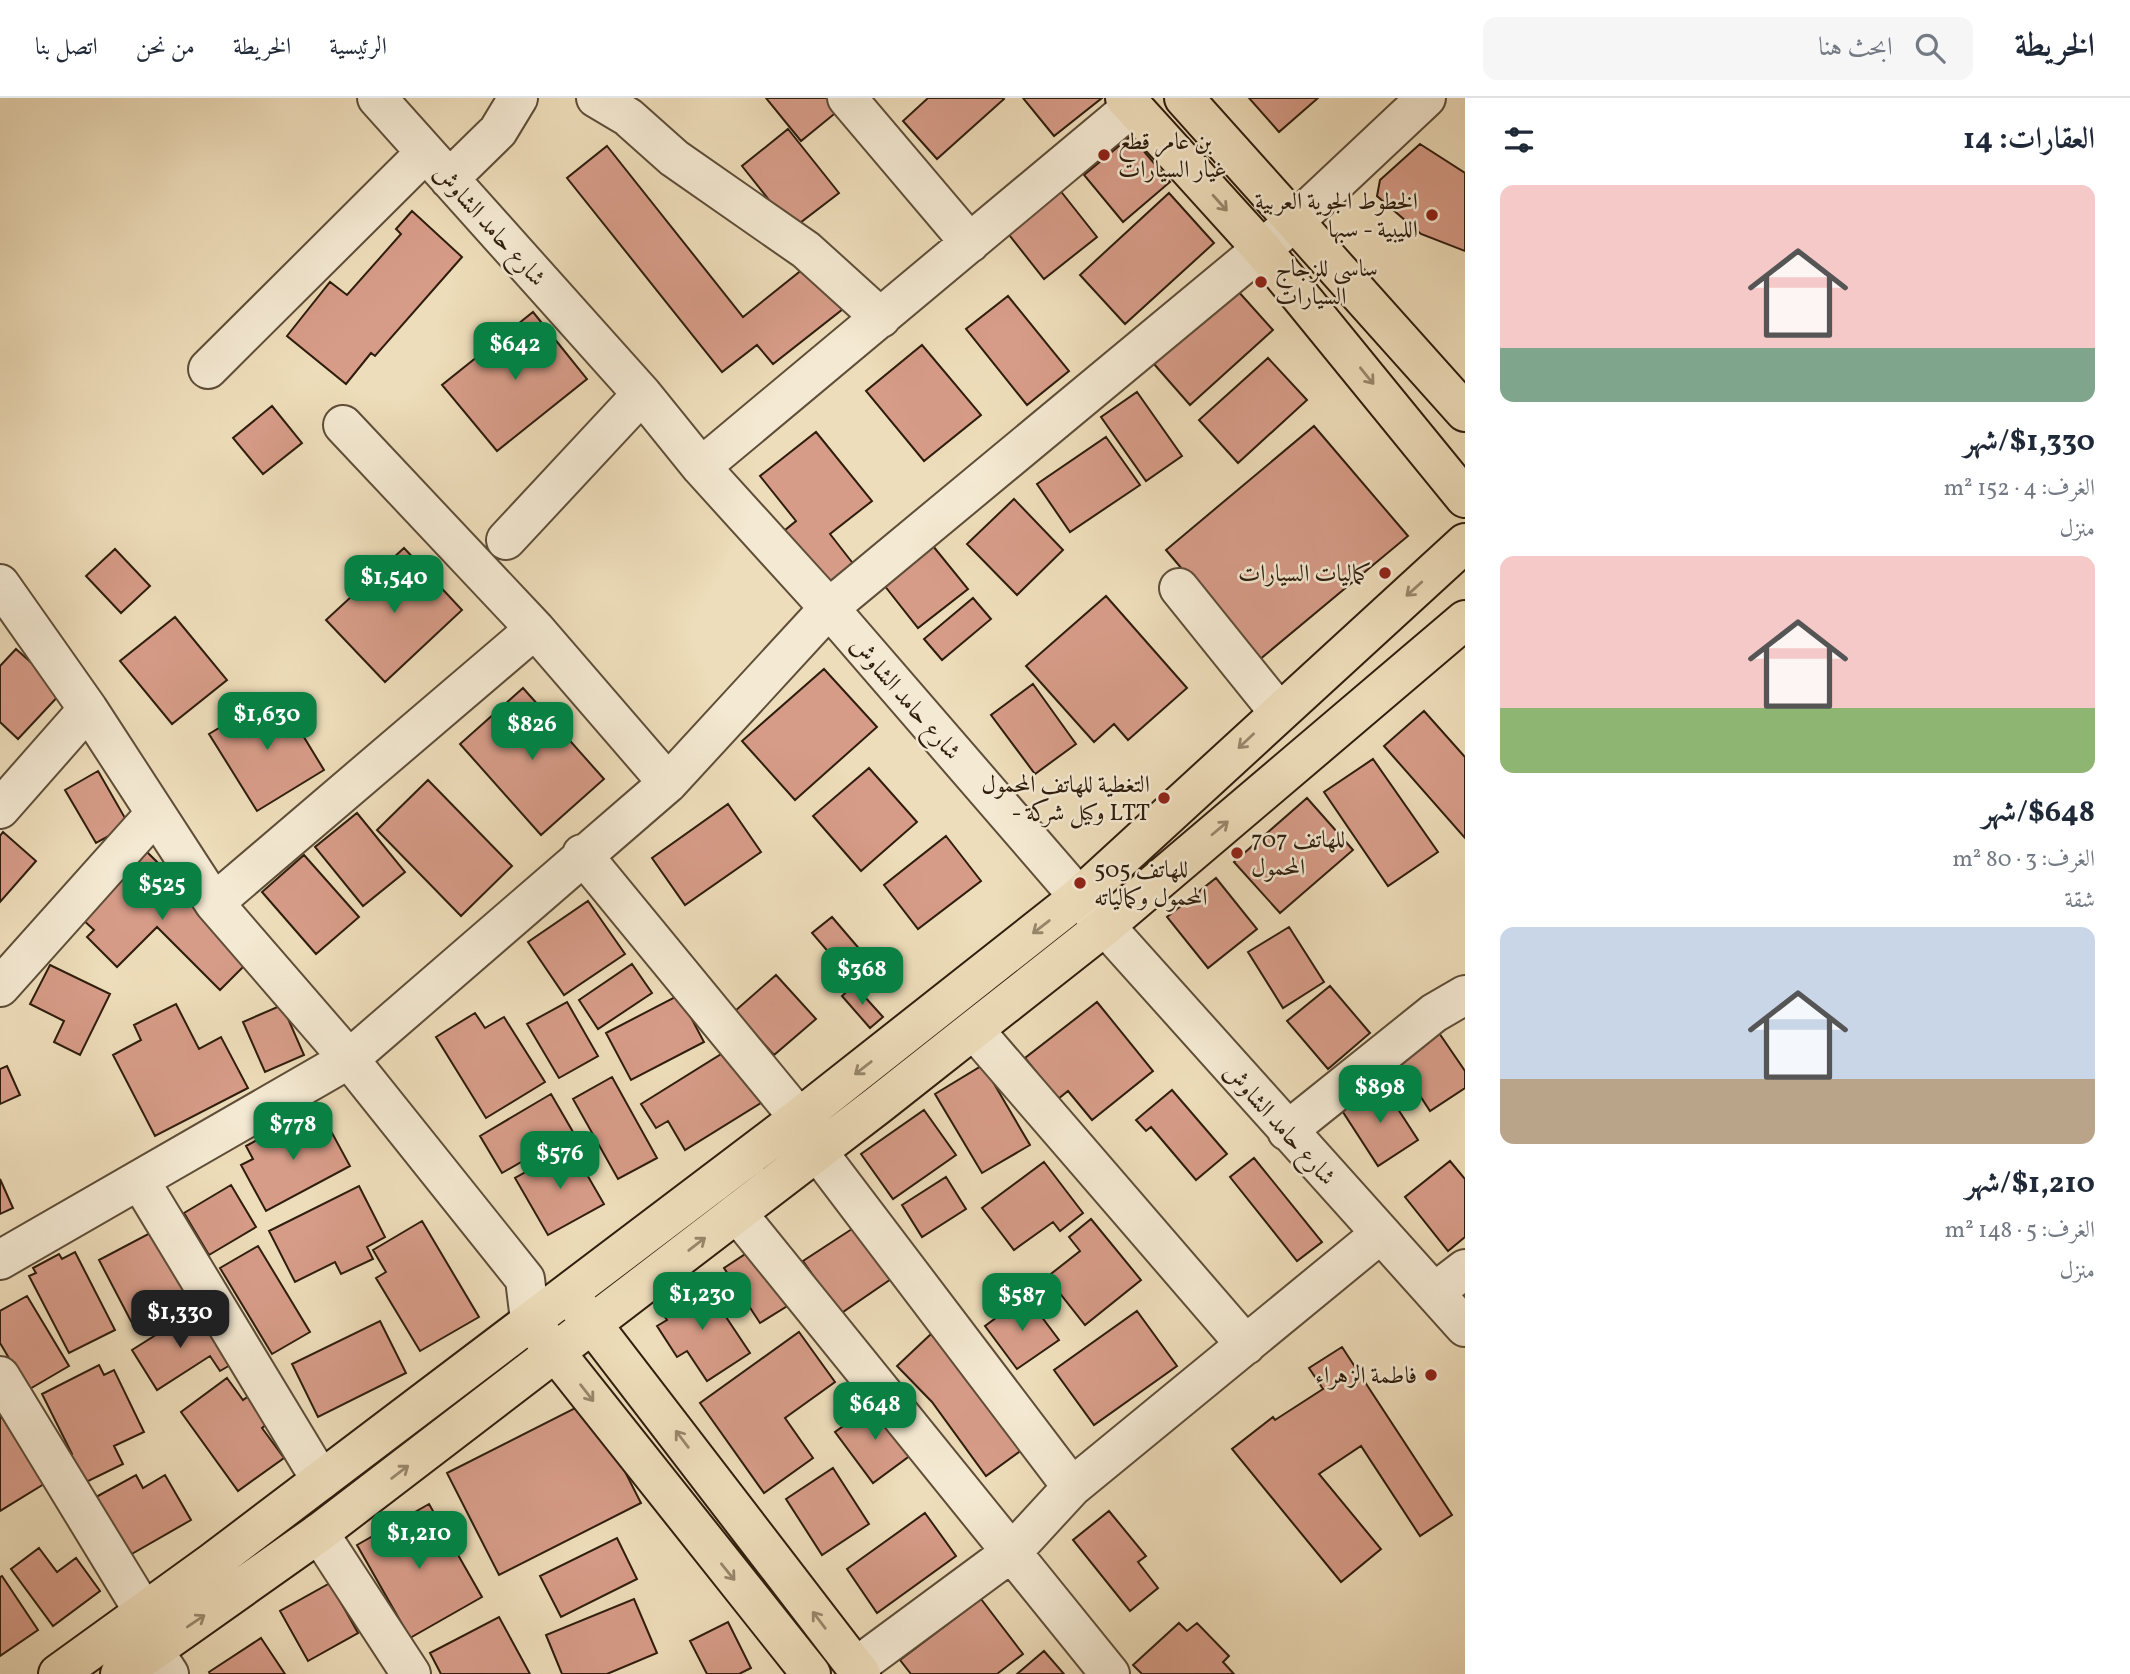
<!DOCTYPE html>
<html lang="ar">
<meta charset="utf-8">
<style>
body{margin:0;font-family:Vollkorn,Amiri,serif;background:#f6f6f7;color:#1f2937;direction:rtl;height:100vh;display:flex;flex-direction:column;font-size:26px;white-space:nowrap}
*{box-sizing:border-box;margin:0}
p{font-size:23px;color:#747a83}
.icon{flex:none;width:38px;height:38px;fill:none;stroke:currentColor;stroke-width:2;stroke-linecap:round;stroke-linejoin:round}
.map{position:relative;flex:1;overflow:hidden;direction:ltr}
.sheet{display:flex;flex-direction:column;background:#fff;width:665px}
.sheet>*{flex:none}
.price{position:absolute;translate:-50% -60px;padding:0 16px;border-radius:14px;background:#0b8043;color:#fff;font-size:23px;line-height:46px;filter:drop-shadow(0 2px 4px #0008)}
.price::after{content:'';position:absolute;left:50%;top:42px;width:21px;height:16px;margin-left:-10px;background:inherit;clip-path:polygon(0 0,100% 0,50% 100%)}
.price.on{background:#222;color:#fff}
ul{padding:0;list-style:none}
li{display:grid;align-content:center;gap:14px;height:371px;padding:0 35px}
li span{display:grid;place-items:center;height:217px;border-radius:14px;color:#555}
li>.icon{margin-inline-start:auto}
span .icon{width:126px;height:126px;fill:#fffc;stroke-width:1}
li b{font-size:30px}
h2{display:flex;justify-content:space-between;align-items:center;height:84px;padding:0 35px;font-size:30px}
header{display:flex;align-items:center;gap:42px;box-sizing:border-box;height:98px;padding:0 35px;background:#fff;border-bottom:2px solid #e0e1e3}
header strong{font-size:33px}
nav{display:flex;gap:38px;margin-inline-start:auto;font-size:24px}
.search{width:490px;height:63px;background:#f6f6f7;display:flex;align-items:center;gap:18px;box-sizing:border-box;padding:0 24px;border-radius:14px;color:#747a83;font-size:26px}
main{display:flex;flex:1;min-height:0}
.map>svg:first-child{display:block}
.building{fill:#d79c88;stroke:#2e1d0d;stroke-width:2}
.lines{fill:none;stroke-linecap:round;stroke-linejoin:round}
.minor-casing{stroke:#5e4d38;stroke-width:42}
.major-casing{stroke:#2e1d0d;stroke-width:42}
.minor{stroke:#f4e9d2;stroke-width:38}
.major{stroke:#eeddba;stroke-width:38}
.oneway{stroke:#98876c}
.poi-dot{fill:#8f2418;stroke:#f4e9d2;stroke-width:2.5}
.labels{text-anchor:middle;stroke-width:5;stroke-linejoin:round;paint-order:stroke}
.poi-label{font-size:24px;fill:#2e1d0d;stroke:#f4e9d2;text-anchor:start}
.street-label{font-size:24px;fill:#2e1d0d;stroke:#f4e9d2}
</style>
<header>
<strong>الخريطة</strong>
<div class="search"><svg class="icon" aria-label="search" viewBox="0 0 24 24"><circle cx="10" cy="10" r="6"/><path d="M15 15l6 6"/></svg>ابحث هنا</div>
<nav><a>الرئيسية</a><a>الخريطة</a><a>من نحن</a><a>اتصل بنا</a></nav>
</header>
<main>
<section class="sheet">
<h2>العقارات: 14<svg class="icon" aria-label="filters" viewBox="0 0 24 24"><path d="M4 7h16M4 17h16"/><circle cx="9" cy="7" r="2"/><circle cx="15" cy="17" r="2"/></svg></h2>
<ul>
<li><span style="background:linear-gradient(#f6c9c9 75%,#7fa58c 0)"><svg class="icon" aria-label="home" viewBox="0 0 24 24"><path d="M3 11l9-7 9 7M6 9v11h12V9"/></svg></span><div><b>$1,330/شهر</b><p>الغرف: 4 · 152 m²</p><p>منزل</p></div></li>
<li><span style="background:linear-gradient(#f6c9c9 70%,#8fb573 0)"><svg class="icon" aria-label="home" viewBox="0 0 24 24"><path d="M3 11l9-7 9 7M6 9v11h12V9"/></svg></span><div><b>$648/شهر</b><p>الغرف: 3 · 80 m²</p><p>شقة</p></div></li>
<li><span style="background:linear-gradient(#c9d6e8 70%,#b9a48a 0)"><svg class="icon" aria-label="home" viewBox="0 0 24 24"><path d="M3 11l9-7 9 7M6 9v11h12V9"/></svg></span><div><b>$1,210/شهر</b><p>الغرف: 5 · 148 m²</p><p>منزل</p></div></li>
</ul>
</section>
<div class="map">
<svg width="1465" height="1576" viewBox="0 0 1465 1576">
<rect width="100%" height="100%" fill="#eeddba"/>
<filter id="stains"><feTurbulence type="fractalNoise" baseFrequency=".00286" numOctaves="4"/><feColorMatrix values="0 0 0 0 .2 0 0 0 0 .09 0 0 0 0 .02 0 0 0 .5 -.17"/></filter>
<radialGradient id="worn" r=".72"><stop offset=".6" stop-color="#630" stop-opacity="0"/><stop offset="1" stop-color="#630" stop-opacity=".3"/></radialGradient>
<!-- building -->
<path class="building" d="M766,0H837L844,8L801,43Z
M928,0H1003L1004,1L937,61L903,23Z
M1023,0H1102L1054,38Z
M1249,0H1318L1279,34Z
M788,31L839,95L792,131L742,68Z
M1131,38L1170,84L1123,124L1084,77Z
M1420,46L1465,75V153L1421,136L1377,98L1380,82Z
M607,48L743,219L813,163L848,207L773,266L757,247L722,274L567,80Z
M1055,86L1097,139L1044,181L1002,128Z
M1169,95L1214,145L1125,226L1080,177Z
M412,113L462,159L375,258L371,255L346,286L287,238L330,184L347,197L401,136L396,131Z
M1237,192L1273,232L1190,307L1154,266Z
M1008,198L1069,273L1027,307L966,231Z
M533,214L587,281L497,353L442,287Z
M922,247L981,317L924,363L866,293Z
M1268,260L1307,302L1238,365L1199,322Z
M1137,294L1182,358L1146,383L1101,319Z
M272,308L302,345L263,376L233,340Z
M1314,328L1408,438L1259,562L1166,452Z
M816,334L872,403L830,436L855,468L824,493L779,437L796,423L760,378Z
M1106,339L1140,387L1070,434L1037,386Z
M1014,401L1063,452L1017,497L967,446Z
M933,448L968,491L918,530L884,487Z
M404,450L462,512L385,584L326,522Z
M115,451L150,488L121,515L86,478Z
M1106,498L1187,590L1128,642L1114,626L1094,644L1026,568Z
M973,500L991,521L942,562L924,541Z
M175,519L227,582L172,626L120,563Z
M16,551L63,593L18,641L0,624V568Z
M824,571L877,629L795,702L742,643Z
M1033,586L1076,646L1035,676L991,617Z
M523,590L604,681L541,737L460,646Z
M277,595L324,672L257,713L209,636Z
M1424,613L1465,659V740L1384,648Z
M1373,661L1438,754L1388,788L1324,694Z
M869,670L917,724L861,773L813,718Z
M98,673L129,727L96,745L65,692Z
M428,682L512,768L461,818L377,732Z
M1307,700L1353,752L1280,815L1234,764Z
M728,706L761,754L685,807L652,760Z
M357,715L405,774L363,808L315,749Z
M3,734L36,763L0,804V738Z
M946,738L981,783L918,831L884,787Z
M146,753L253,859L220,892L157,829L117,869L87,839L94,832L80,819Z
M304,757L359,819L316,856L262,794Z
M1216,780L1257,831L1208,870L1167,819Z
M588,803L625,856L564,897L528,844Z
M832,819L862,854L843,871L812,835Z
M1289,829L1324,884L1283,910L1248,854Z
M632,866L652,895L598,931L579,902Z
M50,867L110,896L80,957L54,944L64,923L30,906Z
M776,877L816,921L774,957L735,913Z
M854,887L883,919L870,930L842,898Z
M1330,888L1370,935L1328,971L1287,923Z
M679,897L704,944L631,982L606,935Z
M567,904L598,958L559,980L527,926Z
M1097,904L1153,973L1092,1022L1068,993L1058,1001L1025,960Z
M176,906L199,951L221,939L248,990L155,1038L113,957L141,942L134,927Z
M282,907L304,957L265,974L243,924Z
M475,915L485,930L504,919L545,984L486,1020L436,939Z
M1437,932L1465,973V990L1430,1013L1395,959Z
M731,950L764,1003L685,1052L668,1023L656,1030L641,1006Z
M983,967L1030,1047L982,1075L935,996Z
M7,968L20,997L0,1006V971Z
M612,979L657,1060L618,1081L573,1001Z
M1381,985L1418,1042L1378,1068L1341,1011Z
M1172,992L1227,1056L1196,1082L1151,1029L1146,1033L1136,1022Z
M551,996L573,1034L502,1075L480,1038Z
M924,1012L956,1057L893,1101L861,1056Z
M296,1021L303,1034L325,1022L350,1068L266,1113L241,1067L253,1061L246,1048Z
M571,1049L604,1106L548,1137L515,1080Z
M1254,1060L1322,1144L1297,1163L1230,1079Z
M1450,1063L1465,1081V1139L1448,1153L1405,1099Z
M1044,1064L1083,1115L1060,1133L1053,1124L1014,1152L982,1110Z
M946,1079L966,1111L922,1139L902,1107Z
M0,1081L13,1110L0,1116Z
M231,1087L256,1129L209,1157L184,1115Z
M359,1088L385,1139L367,1149L373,1161L341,1176L335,1164L295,1184L269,1133Z
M1091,1121L1141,1182L1085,1227L1047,1179L1080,1153L1069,1139Z
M422,1123L479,1219L420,1253L376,1180L386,1174L373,1152Z
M858,1127L894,1179L840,1216L803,1163Z
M152,1134L191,1197L133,1227L99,1162Z
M258,1148L310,1234L272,1256L220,1170Z
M753,1151L789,1207L760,1225L724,1170Z
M75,1154L115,1232L69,1255L29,1178L36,1175L33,1170L59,1156L62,1161Z
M702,1183L750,1255L707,1283L687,1253L677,1259L657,1228L667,1222L659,1211Z
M27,1198L69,1268L28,1292L0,1245V1213Z
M1026,1198L1059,1242L1017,1271L985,1228Z
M197,1211L232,1266L220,1273L210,1258L157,1292L132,1252Z
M1137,1213L1177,1268L1094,1327L1054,1272Z
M380,1223L406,1275L318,1319L292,1266Z
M799,1234L835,1284L785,1320L813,1360L764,1395L700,1305Z
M931,1236L1030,1346L986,1378L932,1304L897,1268Z
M1342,1249L1452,1417L1420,1438L1361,1348L1319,1376L1381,1451L1341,1484L1232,1351L1273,1319L1275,1322L1323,1291L1309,1270Z
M99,1267L104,1277L114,1272L144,1334L114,1348L123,1366L76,1389L62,1360L72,1356L42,1296Z
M227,1280L243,1302L250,1297L270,1324L262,1330L284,1360L238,1393L181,1314Z
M589,1303L641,1405L499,1477L447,1375Z
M878,1303L915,1354L873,1385L835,1334Z
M0,1316L44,1386L0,1413Z
M833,1370L869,1426L822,1457L786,1401Z
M136,1377L143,1390L165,1377L191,1422L130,1457L96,1399Z
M429,1406L482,1499L410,1540L357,1447Z
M1109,1413L1146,1458L1138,1464L1158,1490L1130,1513L1073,1442Z
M925,1415L956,1458L877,1515L847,1471Z
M617,1440L637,1481L561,1519L540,1478Z
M39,1450L57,1474L76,1460L100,1493L53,1528L11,1471Z
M2,1478L38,1532L0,1558V1479Z
M330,1485L358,1535L308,1563L280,1513Z
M634,1501L657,1555L607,1576H562L546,1537Z
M981,1501L1023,1556L997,1576H911L900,1562Z
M499,1519L530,1576H441L430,1555Z
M728,1524L751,1570L739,1576H707L690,1543Z
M1179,1525L1187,1533L1197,1525L1229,1558L1223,1564L1234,1576H1142L1133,1567Z
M261,1540L285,1576H210L209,1574Z
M1044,1553L1064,1576H1017Z"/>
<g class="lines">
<defs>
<path id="minor" d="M377,0L642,296L701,369L829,510L1079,799L1465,1229
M596,0L628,19L674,60L806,152L881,220
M847,0L970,145
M449,81L498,33L518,0
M208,271L425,55
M343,327L535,531L668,685
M701,369L1132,9
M506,442L642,296
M0,486L88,611L214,805L349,961L525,1181L530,1222
M1179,490L1278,613
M0,711L88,611
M582,756L799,1020
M214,805L535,531
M0,889L154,717
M974,932L1246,1247
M1287,1033L1434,915L1465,897
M817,1053L1072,1389
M140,1083L321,1382
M737,1115L1110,1576
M0,1162L349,961L668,685L829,510L1293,125L1426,0
M1435,1194L1465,1171
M0,1278L144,1514
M319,1435L411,1576
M153,1552L169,1576
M856,1569L1013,1453L1072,1389L1379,1137"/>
<path id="major" d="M1125,0L1261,150L1465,400
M1184,0L1465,314
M579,1209L861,1576
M540,1235L811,1576
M58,1576L213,1464L799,1020L1079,799L1465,445
M120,1576L319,1435L878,1007L1105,828L1465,522"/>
</defs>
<!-- minor casing -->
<use href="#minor" class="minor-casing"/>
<!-- major casing -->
<use href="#major" class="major-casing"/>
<!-- minor -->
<use href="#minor" class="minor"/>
<!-- major -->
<use href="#major" class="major"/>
</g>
<!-- one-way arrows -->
<defs><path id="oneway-shaft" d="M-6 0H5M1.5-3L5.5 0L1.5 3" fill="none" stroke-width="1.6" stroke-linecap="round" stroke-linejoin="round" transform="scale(1.75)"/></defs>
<g class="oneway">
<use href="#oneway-shaft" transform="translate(1220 105) rotate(48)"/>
<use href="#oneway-shaft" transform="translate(1367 278) rotate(51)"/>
<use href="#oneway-shaft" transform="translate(1414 491) rotate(138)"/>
<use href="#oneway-shaft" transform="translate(1246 643) rotate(137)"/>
<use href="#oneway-shaft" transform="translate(1220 730) rotate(-40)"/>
<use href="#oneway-shaft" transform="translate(1041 829) rotate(142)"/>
<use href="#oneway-shaft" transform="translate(863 970) rotate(142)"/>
<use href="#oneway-shaft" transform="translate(697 1146) rotate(-38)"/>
<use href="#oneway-shaft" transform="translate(587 1295) rotate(52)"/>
<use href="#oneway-shaft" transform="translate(682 1341) rotate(-127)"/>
<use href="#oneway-shaft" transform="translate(400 1374) rotate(-37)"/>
<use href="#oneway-shaft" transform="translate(728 1474) rotate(51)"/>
<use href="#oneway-shaft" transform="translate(819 1522) rotate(-127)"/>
<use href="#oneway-shaft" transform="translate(196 1523) rotate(-34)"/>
</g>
<!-- markers -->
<g class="poi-dot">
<circle cx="1104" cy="57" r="7"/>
<circle cx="1432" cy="117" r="7"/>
<circle cx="1261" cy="184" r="7"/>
<circle cx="1385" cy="475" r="7"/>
<circle cx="1164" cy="700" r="7"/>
<circle cx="1237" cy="755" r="7"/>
<circle cx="1080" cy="785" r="7"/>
<circle cx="1431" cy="1277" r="7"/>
</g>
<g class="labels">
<!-- poi labels -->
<g class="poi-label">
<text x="1118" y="51">بن عامر قطع<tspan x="1118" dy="28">غيار السيارات</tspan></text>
<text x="1418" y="111" text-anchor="end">الخطوط الجوية العربية<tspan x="1418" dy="28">الليبية - سبها</tspan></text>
<text x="1275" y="178">ساسي للزجاج<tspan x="1275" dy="28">السيارات</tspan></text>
<text x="1371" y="483" text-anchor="end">كماليات السيارات</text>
<text x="1150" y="694" text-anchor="end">التغطية للهاتف المحمول<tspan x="1150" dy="28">- وكيل شركة LTT</tspan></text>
<text x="1251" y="749">707 للهاتف<tspan x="1251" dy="28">المحمول</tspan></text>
<text x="1094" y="779">505 للهاتف<tspan x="1094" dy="28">المحمول وكمالياته</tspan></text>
<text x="1417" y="1285" text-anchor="end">فاطمة الزهراء</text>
</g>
<!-- street labels -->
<g class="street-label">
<text transform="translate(490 127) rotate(48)" y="8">شارع حامد الشاوش</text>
<text transform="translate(906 600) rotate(49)" y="8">شارع حامد الشاوش</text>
<text transform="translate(1280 1026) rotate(48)" y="8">شارع حامد الشاوش</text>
</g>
</g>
<rect width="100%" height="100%" filter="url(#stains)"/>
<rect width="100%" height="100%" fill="url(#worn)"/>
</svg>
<b class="price" style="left:515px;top:284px">$642</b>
<b class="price" style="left:394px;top:517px">$1,540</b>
<b class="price" style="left:267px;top:654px">$1,630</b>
<b class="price" style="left:532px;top:664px">$826</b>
<b class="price" style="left:162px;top:824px">$525</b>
<b class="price" style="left:862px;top:909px">$368</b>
<b class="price" style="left:1380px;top:1027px">$898</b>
<b class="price" style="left:293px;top:1064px">$778</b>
<b class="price" style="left:560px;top:1093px">$576</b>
<b class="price" style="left:702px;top:1234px">$1,230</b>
<b class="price" style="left:1022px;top:1235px">$587</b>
<b class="price on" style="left:180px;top:1252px">$1,330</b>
<b class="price" style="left:875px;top:1344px">$648</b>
<b class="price" style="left:419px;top:1473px">$1,210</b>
</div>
</main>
